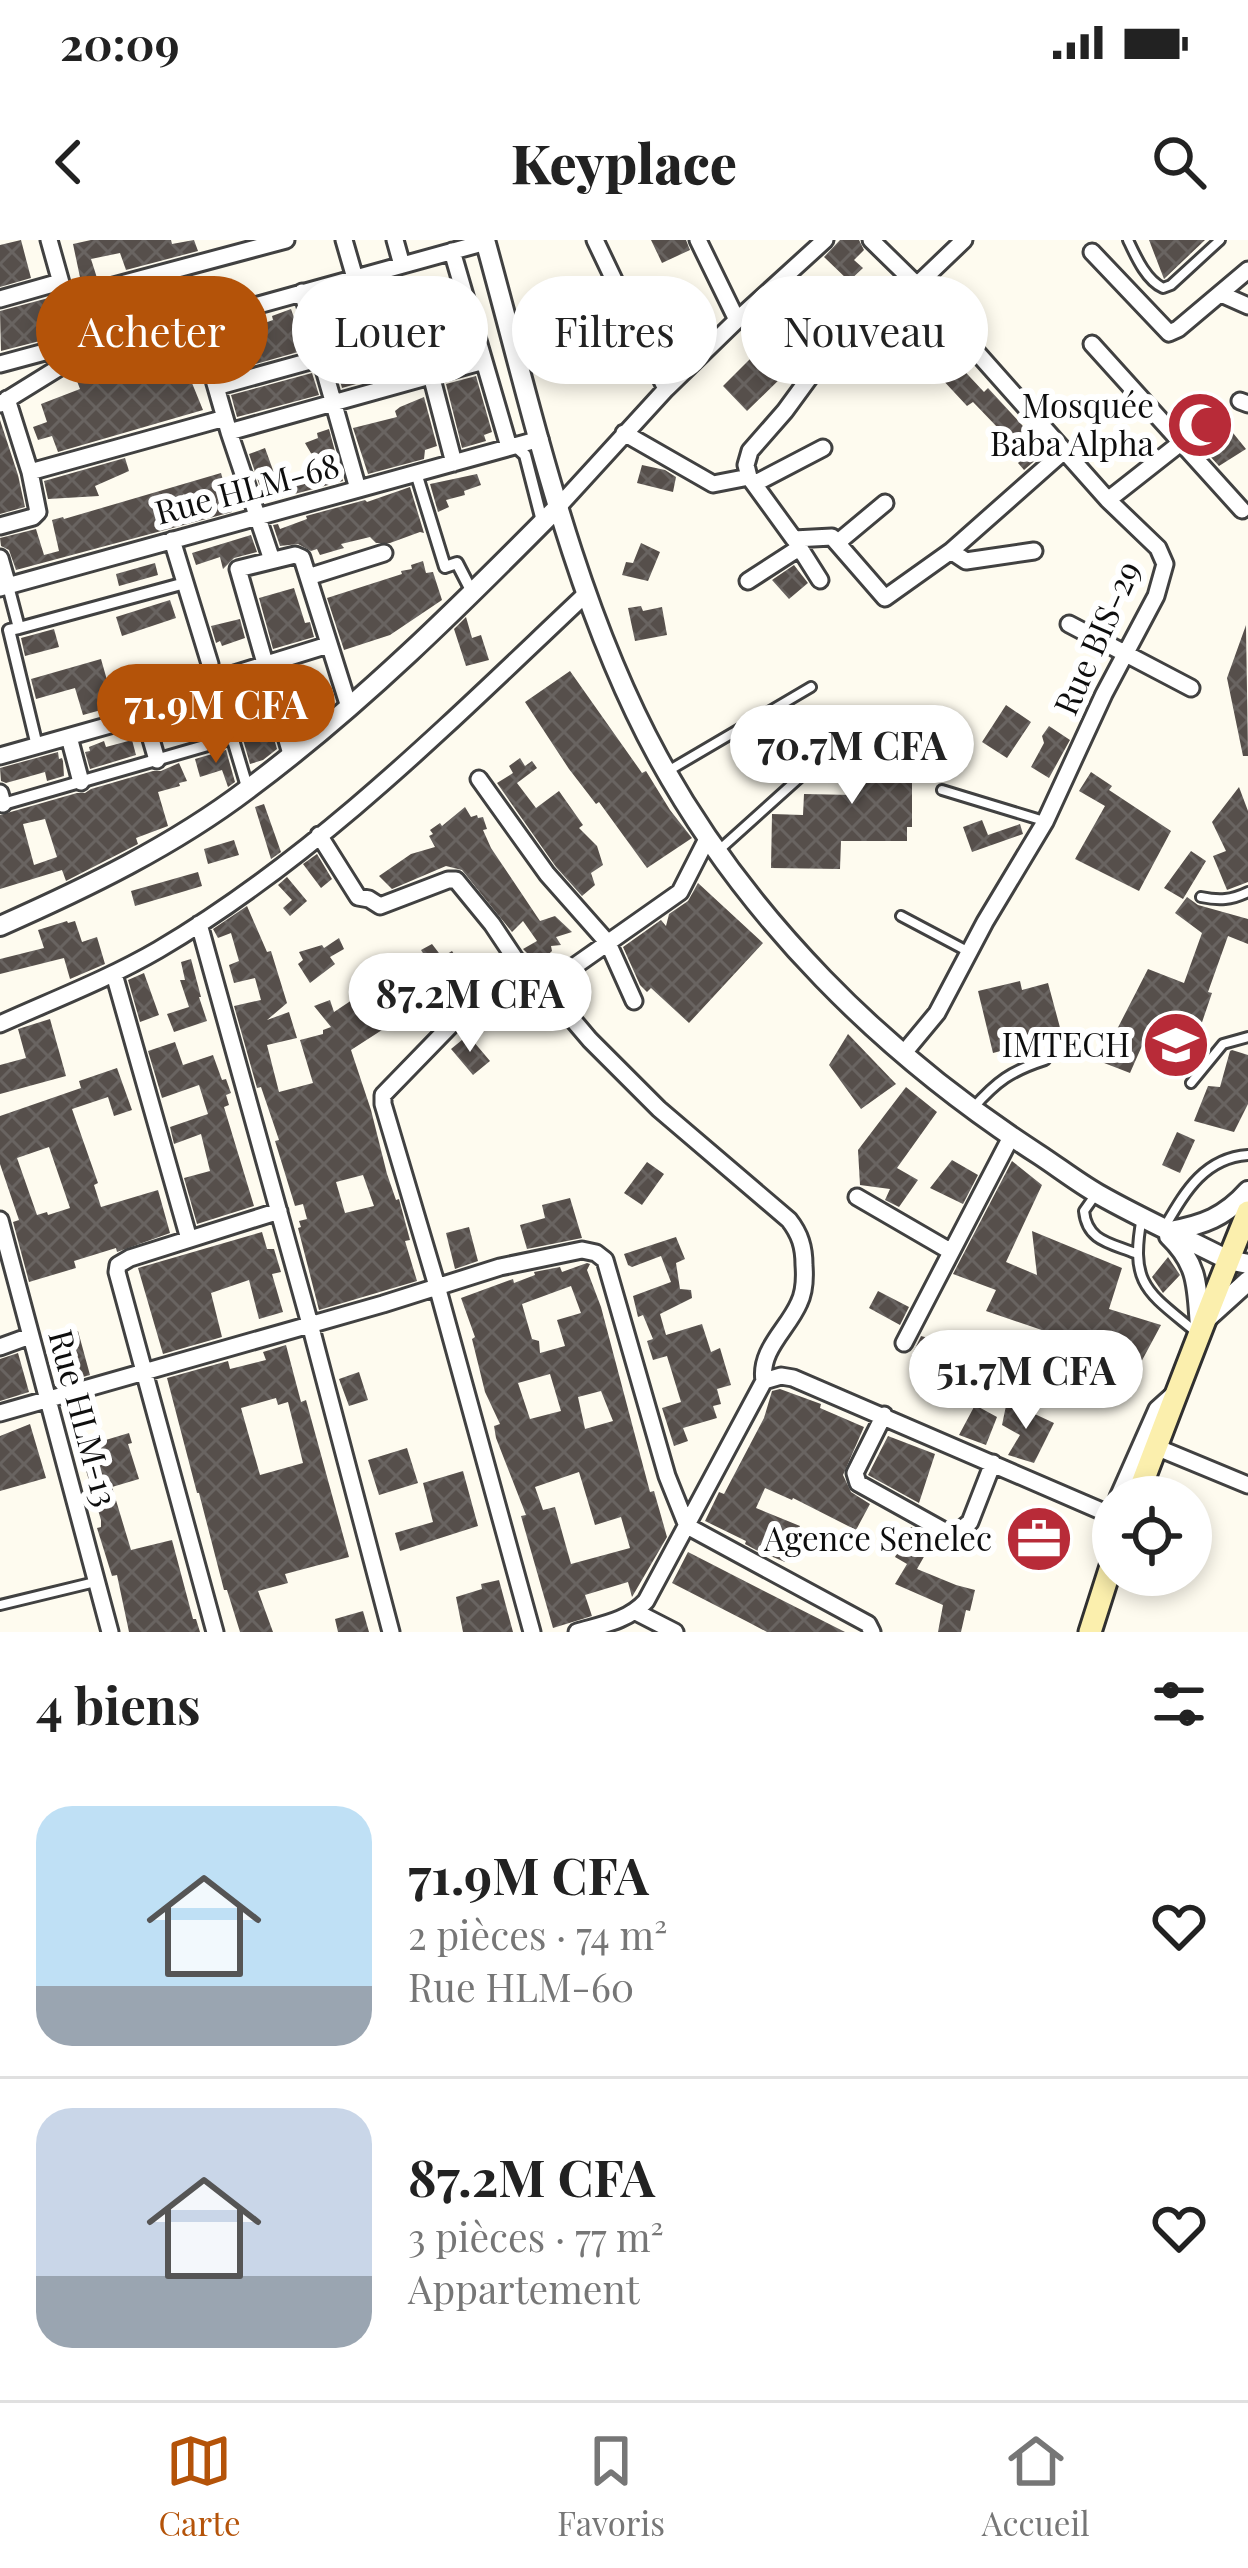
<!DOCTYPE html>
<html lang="fr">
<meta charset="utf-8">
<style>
body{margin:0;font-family:"Playfair Display",serif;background:#f2f2f2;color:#222;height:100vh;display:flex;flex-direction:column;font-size:45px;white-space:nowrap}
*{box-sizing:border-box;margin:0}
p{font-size:39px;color:#767676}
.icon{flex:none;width:66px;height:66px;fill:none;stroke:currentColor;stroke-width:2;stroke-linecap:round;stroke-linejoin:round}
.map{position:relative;height:1392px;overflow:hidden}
.side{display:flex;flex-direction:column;background:#fff;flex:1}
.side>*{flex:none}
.hud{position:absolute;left:36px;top:36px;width:1176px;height:108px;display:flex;gap:24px}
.tools{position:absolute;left:1092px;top:1236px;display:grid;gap:24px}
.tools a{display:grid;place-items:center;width:120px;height:120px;border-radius:50%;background:#fff;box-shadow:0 6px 18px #0003;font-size:60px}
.price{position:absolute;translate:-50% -102px;padding:0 27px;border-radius:42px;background:#fff;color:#222;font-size:39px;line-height:78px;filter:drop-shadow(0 3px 6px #0008)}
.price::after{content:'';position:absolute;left:50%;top:72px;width:36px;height:27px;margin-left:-18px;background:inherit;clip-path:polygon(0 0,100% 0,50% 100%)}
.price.active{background:#b45309;color:#fff}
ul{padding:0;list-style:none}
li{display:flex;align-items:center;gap:36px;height:300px;padding:0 36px}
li+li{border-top:3px solid #e0e0e0}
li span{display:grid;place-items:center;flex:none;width:336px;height:240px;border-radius:36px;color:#555}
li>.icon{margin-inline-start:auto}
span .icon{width:144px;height:144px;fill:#fffc;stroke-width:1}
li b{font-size:51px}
h2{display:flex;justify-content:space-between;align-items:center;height:144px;padding:0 36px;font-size:51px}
.tag{padding:0 42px;border-radius:54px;background:#fff;box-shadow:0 6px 18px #0003;font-size:42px;line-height:108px}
.tag.active{background:#b45309;color:#fff}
.status{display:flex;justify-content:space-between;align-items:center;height:84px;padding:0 60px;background:#fff;direction:ltr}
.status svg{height:33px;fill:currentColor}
header{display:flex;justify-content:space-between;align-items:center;height:156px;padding:0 36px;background:#fff;font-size:54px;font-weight:800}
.dock{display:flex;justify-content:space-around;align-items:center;height:168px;border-top:3px solid #e0e0e0;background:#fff;font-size:33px;color:#767676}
.dock a{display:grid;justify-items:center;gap:6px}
.dock .active{color:#b45309}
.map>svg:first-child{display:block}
.building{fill:url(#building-cross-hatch);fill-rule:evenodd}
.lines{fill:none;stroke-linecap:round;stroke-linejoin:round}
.service-casing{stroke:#414141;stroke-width:14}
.pedestrian-casing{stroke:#414141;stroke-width:16}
.minor-casing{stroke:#414141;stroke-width:21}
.tertiary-casing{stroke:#414141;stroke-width:24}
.secondary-casing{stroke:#303030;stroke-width:27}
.service{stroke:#fff;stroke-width:8}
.pedestrian{stroke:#fff;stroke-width:10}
.minor{stroke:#fff;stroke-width:15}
.tertiary{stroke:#fff;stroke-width:18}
.secondary{stroke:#fbefad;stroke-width:21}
.labels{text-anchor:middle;stroke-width:12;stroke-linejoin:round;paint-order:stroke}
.poi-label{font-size:33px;fill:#0e0e0e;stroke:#fff;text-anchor:end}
.street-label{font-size:33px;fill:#0e0e0e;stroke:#fff}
</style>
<div class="status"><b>20:09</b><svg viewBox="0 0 49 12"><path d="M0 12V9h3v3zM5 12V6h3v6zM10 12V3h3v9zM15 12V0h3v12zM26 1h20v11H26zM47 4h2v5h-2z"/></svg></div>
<header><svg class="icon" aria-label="back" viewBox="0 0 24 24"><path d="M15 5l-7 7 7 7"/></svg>Keyplace<svg class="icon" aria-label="search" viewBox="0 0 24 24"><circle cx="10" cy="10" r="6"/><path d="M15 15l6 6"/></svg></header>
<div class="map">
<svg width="1248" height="1392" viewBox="0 0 1248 1392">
<defs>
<pattern id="building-cross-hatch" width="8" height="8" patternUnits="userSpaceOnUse" patternTransform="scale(3)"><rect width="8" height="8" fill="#564f4b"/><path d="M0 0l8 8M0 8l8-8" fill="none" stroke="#696461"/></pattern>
</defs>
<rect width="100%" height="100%" fill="#fefbef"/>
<!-- building -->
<path class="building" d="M21,0L31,38L0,47V5Z
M91,0H171L172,4L194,0L198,11L126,30L120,13L91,19L97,38L81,42L73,4Z
M651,0H686L690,10L662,23Z
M840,0H859L864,10L854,20L863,28L849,41L824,17Z
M1149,0H1205L1164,39Z
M443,39L447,51L441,53L448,73L457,70L466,102L460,104L462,111L438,119V121L342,148L319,68L370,51L373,58L398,49L400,54Z
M181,41L184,50L178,52L183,70L158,77L150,49Z
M849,41L872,67L836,97L821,82L839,64L833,56Z
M791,47L817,72L795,88L774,63Z
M52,57L63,95L1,111L0,71Z
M119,57L129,88L97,97L88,65Z
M913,64L962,117L956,122L984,152L988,148L1046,211L1024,230L1018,223L1025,216L973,162L967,166L940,137L930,131L943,116L914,86L910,90L897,77Z
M291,69L305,110L252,125L249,115L222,124L214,95L229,90L231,95L273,80L272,76Z
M190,99L195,117L190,119L196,136L192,143L203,170L58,212L52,196L38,200L33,187L47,182L41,164L80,149L77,141L133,122L134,126L161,117L159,111Z
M761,108L786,133L747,171L723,146Z
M312,133L319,155L237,177L231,155Z
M476,136L492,192L484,195L486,201L462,208L446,144Z
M424,157L437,206L425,210L424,219L368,234L353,188L397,177L395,171L400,167Z
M1204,176L1219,188L1225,183L1246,209L1219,226L1197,202L1200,200L1193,183Z
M0,180L18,235L25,267L0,274Z
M329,189L343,241L265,262L249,214L265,208L278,244L313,227L312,223L316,222L305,203L318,198L317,193Z
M125,218L129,231L95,246L99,256L48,259L44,241Z
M642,225L665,230L676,237L673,252L637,243Z
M221,233L232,272L16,330L9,310L1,306L0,298L36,289L44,315L59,311L52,280L63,277L64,279Z
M477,234L481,245L464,251L465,255L446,260L449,267L438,272L430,244Z
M410,247L424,293L420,292L390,303H376L370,297L341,304L344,308L320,315L317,309L311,311L298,304L280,306L273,285L278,284L280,289L307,279L306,276L365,260L367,262Z
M251,295L257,312L234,318L223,329L220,317L196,325L192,313Z
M641,303L660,312L648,341L622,335L626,322L633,323Z
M423,321L426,333L433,332L442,360L390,395L344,410L327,358L402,334L401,331L412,329L411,325Z
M155,323L158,335L119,346L116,334Z
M794,325L808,343L789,359L772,340Z
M294,348L305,383L310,382L314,397L273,409L259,358Z
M170,360L176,378L122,396L116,377Z
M641,366L643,371L662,367L667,395L635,401L628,368Z
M466,377L472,398L481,395L489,420L466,426L454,389Z
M240,379L245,398L222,406L220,401L216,403L211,386Z
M1246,385L1248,516H1243L1227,438Z
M54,389L59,407L25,416L21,398Z
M101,419L109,447L178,427L184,447L83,475L75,448L36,459L31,439Z
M295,429L309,480L295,485L281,433Z
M570,431L642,533L646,531L670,570L692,598L647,628L599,562L596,564L569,529L525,462Z
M254,441L256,448L259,447L277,509L263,520L250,524L230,454L242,450L240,445Z
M1006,465L1031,482L1007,518L982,502Z
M1049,486L1070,500L1049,538L1031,527L1044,503L1042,496Z
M855,491H912V587H907V601H841L840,629L771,628L772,574L803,575L804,554L854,555Z
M132,500L136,515L90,529L85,512L90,511L89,507L104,501L106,507Z
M226,510L235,542L228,547L222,530L200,537L195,519Z
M58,512L59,519L62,518L63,521L64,536L47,541L45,532L6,543L1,541L0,528Z
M520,518L525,526L532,521L537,528L517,543L536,568L559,551L583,585L579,588L597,606L603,625L591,633L595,645L582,656L556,627L497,543L513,533L509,526Z
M179,523L187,541L179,543L180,546L158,552L168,586L136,598L138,604L66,641L62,630L0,649V575L77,553H85L91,549L153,531H161ZM45,579L57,617L34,625L23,584Z
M1091,532L1112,546L1109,550L1171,591L1139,651L1075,619L1105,566L1079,551Z
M1239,547L1248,571V642L1227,650L1213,616L1226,611L1212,582Z
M264,564L281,612L271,619L255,567Z
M465,567L471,577L477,575L478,578L483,577L487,589L483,590L491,608L540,681L555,676L572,692L556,697L561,705L551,706L552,711L538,724L523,709L537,701L523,681L512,692L462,630L446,626L392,649L379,636L411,614L435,607L429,596L433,594L430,590L440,583L442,586Z
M982,580L988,595L1020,584L1023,594L972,612L963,587Z
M234,600L239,615L208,624L204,609Z
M1191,611L1206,621L1183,659L1164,648Z
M317,614L332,639L321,648L303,624Z
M198,632L202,646L135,666L131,651Z
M287,637L307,661L290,676L283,668L292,660L278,645Z
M698,643L763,703L689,783L651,748L647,752L640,745L623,707L661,680L666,686L669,674L688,661Z
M1187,657L1198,665L1248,679V704L1228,696L1208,752L1212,753L1197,797L1149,790L1130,833L1099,821L1107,800L1111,801L1148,729L1184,743L1202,693L1175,673Z
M247,666L267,712L271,711L287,763L267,780L289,772L297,798L267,805L279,852L313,843L300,800L323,794V790L331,787L314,766L330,760L334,772L352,760L362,773L390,757L376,740L389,729L418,763L399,779L351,810L371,870L387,934L396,960L399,959L406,985L410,1000L405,1001L417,1041L319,1070L298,988L301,987L299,981L307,979L303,964L295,966L275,901L279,900L261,847L257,848L234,766L261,760L255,738L234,743L229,725L239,721L231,693L218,698L213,689ZM363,935L374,966L345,973L336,942Z
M67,681L68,683L75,681L82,702L97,697L105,724L70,739L64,718L0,734V719L44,708L38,690Z
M339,698L344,709L330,717L335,724L310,743L298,724L303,720L299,712L322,705L324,708Z
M432,704L442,717L452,711L474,745L453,761L450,756L433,767L420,749L437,735L421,710Z
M191,719L201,757H199L207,781L174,792L167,774L189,767L180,740H185L181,722Z
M144,733L159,775L140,782L128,740Z
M1020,741L1022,750L1048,743L1062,795L993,813L978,751Z
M50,779L66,836L0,854V825L26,818L18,789Z
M848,794L896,844L861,869L829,825Z
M468,795L490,821L473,835L451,809Z
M175,802L183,825L213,815L222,840L226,839L231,853L226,855L229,865L224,867L254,966L197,984L184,938L210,931L201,894L174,904L170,887L208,874L199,845L162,858L148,811Z
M1232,810L1248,815V864L1234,892L1194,881L1208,846L1220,847L1230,811Z
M117,828L132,870L114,876L108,857L72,869L98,943L94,945L101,967L158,950L170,993L117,1012L116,1008L74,1021L76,1028L29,1042L13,982L19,980L0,924V876L81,848L79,841ZM49,907L70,968L48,975L47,972L37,975L17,918Z
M906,847L937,872L897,928L918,940L899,967L885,960L890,949L860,945L858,910Z
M1177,892L1195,900L1180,933L1162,925Z
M952,920L978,935L963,964L930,948Z
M1012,921L1042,945L1006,1022L1037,1035L1032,991L1122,1028L1109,1069L1161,1085L1132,1139L1117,1131L1075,1120L1083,1104L986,1071L996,1050L953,1034Z
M647,922L664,934L642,965L624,953Z
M570,958L582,998L527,1009L520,985L545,978L542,965Z
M469,987L478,1021L455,1029L446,993Z
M262,992L267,1009H274L281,1032L272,1034L283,1072L259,1079L249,1040L211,1053L222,1097L163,1114L138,1028Z
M676,997L685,1019L676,1023L680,1049L691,1050L692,1058L660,1074L666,1095L702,1084L711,1112L720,1108L731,1145L717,1149L721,1164L713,1166L717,1178L683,1188L688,1201L674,1206L662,1168L681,1162L667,1116L653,1120L647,1101L653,1099L643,1075L638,1077L633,1056L671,1042L661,1016L632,1027L628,1025L624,1014Z
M1168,1017L1180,1035L1163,1053L1152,1037Z
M587,1023L590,1024L587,1030L601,1067L650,1252L654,1251L667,1297L632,1357L628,1342L585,1355L592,1376L553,1388L521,1276L526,1275L496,1198L494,1186L500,1184L485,1152L472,1099L475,1097L461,1058L513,1039L514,1043L535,1035L534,1032L560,1027L562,1032ZM571,1046L581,1073L557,1080L565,1106L540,1113L539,1101L532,1099L522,1064ZM550,1134L561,1171L530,1179L518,1143ZM601,1151L613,1181L585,1189L578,1157ZM579,1232L595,1285L621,1277L630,1308L571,1324L555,1267L543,1270L535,1247Z
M878,1051L909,1067L900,1085L869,1068Z
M78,1091L90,1135L58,1144L46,1100Z
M921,1096L969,1109L949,1134L911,1117Z
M286,1105L301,1162L306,1160L349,1317L285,1334L288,1343L258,1351L273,1392H240L227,1350H224L199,1253H197L167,1138L228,1121L230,1129L266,1120L263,1112ZM276,1158L278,1165L288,1162L303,1223L260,1235L241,1168Z
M18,1113L29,1152L0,1161V1119Z
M359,1132L368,1160L349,1166L339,1139Z
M780,1149L821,1164L820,1168L864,1187L843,1235L851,1252L870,1264L856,1290L793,1258L792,1260L765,1248L756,1268L800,1286L785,1322L756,1310L745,1304L746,1301L705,1281L719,1252L724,1254L764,1178L772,1151Z
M1007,1161L1054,1183L1034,1223L1008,1215L1020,1195L1002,1185Z
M975,1165L997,1177L986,1205L959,1195Z
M30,1184L46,1238L0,1251V1196Z
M129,1193L132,1203L128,1204L139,1239L112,1247L131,1310L172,1300L193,1379H196L200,1392H129L117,1335L112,1336L97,1288L101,1287V1280L84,1224L104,1218L99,1202Z
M888,1196L935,1214L919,1263L868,1235Z
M407,1208L418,1243L379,1255L368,1220Z
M463,1231L478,1286L400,1311L395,1293L433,1282L423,1243Z
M911,1287L934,1299L917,1329L956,1345L975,1350L970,1371L966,1370L961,1392H938L943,1365L895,1344L907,1324L895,1317Z
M688,1312L764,1351L845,1392H767L748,1382L672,1343Z
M499,1340L513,1392H463L456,1357L482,1349L481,1344Z
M363,1371L369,1392H338L335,1379Z"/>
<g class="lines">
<defs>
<path id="service" d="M1128,0C1136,17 1146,40 1163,48L1171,45L1220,0
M668,531L811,447
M942,550L1044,581
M718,611L828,512
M1201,657C1220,661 1231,660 1248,652
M901,676L969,712
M1191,843L1223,804L1248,797
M973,868C997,841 1011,831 1045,820
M1096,954L1084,971C1087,1001 1110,1003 1135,1013
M1142,977C1129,1046 1148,1052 1197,1093
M1164,988C1184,954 1203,918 1248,915
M0,1365L95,1342"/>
<path id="pedestrian" d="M514,205L525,215L542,281
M416,233L445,327L457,323L472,352
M8,346L19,388L9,390L37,506
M19,388L185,343
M213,433L248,550
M0,565L232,498"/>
<path id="minor" d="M49,0L81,114
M344,0L355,38
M395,0L402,25
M595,0L666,149
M698,0L737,80
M871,0L917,45L1108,260L1158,308L1165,324L1156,356L1104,454L1045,582L985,682L937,773L903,814
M452,11L509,207
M1092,12L1169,93L1178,89L1248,30
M302,52L358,249
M1221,54L1248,66
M0,59L60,42
M65,59L286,0
M197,81L229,192L272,320
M1092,104L1242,270
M0,124L78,103
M431,135L454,223
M216,147L321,118
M7,159L30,232L225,178
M1240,161L1248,164
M0,164L81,114L486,2
M229,192L484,121
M624,193L713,244L749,237L794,299L832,297L885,358L951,311L1063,212
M749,237L746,225L750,211L785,171L815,130L917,45L964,0
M754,244L823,208
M1108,260L1183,201
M559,266L666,149L737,80L825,0
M0,286L33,277L38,272L30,232
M796,302L820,340
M837,303L885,263
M951,311L966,321L1034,311
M0,318L8,346
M308,337L384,313
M748,341L799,308
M0,348L540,199
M1069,384L1191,448
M215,440L328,405
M144,475L157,520
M69,497L81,542
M291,514L238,329L295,315L302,318L349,467
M0,516L188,463C205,457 207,440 210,424L172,300
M479,539L547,634L608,703L634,761
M0,553L3,564
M319,595L358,657L369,659L380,666L448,640H456L492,684L518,723
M199,684L310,1084L391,1392
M114,734L189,999
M545,747L590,800L659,869L789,980C800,994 804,1007 804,1025C805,1038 805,1051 799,1063C788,1089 759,1110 764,1141L646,1361C628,1381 601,1385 577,1392
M0,784C53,760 108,739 158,710C319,615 452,480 587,353
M857,957L950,1011
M0,980L110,1392
M904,1103L1011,897
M0,1107L30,1096
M764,1141L781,1136L793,1138L1113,1276
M0,1173L383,1064L500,1027L582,1010L596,1013L605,1020L667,1236L687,1286L868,1384L872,1392
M884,1175L855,1233L858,1243L948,1293H957L970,1282L993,1223
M1156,1207L1248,1245
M1118,1257L1157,1169L1177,1151
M636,1372L675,1392
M215,1392L117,1032L118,1025L130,1018L279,971
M532,1392L437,1046L383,864V855L486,749L518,723L545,747L680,652L708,597"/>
<path id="tertiary" d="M485,0C532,170 573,362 658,517C747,679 883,814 1038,914C1058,927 1077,942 1098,954C1140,978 1185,998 1228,1020L1248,1024
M0,686C86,648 173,606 248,549C361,465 461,365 559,266
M1170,991C1203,985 1225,977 1248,951
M1169,996C1199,1025 1197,1048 1200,1087
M1206,1079L1248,1041"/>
<path id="secondary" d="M1137,1257C1173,1162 1209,1067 1248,972
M1090,1392L1113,1320"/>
</defs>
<!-- service casing -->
<use href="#service" class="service-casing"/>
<!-- pedestrian casing -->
<use href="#pedestrian" class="pedestrian-casing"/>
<!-- minor casing -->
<use href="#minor" class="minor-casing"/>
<!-- tertiary casing -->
<use href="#tertiary" class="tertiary-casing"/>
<!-- secondary casing -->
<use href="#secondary" class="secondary-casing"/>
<!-- service -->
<use href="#service" class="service"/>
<!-- pedestrian -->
<use href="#pedestrian" class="pedestrian"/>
<!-- minor -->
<use href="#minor" class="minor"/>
<!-- tertiary -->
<use href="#tertiary" class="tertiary"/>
<!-- secondary -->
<use href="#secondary" class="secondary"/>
</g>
<!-- icons -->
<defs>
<symbol id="mosque-disc" viewBox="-11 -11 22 22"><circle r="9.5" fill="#b82b38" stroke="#fff"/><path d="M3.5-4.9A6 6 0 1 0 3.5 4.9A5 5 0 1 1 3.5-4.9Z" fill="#fff"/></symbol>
<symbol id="university-disc" viewBox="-11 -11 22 22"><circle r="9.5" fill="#b82b38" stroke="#fff"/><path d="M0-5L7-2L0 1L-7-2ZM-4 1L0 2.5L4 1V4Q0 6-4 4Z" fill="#fff"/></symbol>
<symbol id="office-disc" viewBox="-11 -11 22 22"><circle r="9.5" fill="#b82b38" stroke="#fff"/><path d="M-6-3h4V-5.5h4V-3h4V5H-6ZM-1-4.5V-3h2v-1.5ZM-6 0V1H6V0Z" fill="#fff"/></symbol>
</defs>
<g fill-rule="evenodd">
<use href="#mosque-disc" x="1162" y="147" width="76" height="76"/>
<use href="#university-disc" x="1138" y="767" width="76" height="76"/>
<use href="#office-disc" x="1001" y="1261" width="76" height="76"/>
</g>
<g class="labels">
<!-- poi labels -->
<g class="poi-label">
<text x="1154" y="178">Mosquée<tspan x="1154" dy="38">Baba Alpha</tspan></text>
<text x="1130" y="817">IMTECH</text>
<text x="992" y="1311">Agence Senelec</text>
</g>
<!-- street labels -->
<g class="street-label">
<text transform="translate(247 249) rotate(-15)" y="12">Rue HLM-68</text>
<text transform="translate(1097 398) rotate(-66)" y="12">Rue BIS-29</text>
<text transform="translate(83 1178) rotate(75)" y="12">Rue HLM-13</text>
</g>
</g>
</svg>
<div class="tools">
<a><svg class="icon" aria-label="locate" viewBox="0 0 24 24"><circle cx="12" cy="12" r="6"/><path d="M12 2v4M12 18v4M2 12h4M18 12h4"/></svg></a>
</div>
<b class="price active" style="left:216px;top:526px">71.9M CFA</b>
<b class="price" style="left:852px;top:567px">70.7M CFA</b>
<b class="price" style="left:470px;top:815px">87.2M CFA</b>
<b class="price" style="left:1026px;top:1192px">51.7M CFA</b>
<div class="hud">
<a class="tag active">Acheter</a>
<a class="tag">Louer</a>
<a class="tag">Filtres</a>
<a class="tag">Nouveau</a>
</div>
</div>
<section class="side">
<h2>4 biens<svg class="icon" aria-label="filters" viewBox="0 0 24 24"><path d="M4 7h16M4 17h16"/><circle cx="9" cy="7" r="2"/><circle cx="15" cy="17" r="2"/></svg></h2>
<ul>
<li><span style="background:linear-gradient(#bfe0f5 75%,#9aa5b1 0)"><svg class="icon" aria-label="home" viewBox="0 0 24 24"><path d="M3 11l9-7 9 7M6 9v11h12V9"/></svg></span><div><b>71.9M CFA</b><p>2 pièces · 74 m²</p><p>Rue HLM-60</p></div><svg class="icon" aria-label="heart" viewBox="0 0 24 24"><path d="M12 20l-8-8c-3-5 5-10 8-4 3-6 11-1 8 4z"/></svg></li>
<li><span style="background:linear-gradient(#c9d6e8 70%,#9aa5b1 0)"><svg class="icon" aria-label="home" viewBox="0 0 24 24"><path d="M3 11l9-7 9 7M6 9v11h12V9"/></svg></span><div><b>87.2M CFA</b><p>3 pièces · 77 m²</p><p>Appartement</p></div><svg class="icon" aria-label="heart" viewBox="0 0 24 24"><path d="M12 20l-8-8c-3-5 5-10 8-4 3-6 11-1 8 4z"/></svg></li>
</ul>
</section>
<nav class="dock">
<a class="active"><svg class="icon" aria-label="map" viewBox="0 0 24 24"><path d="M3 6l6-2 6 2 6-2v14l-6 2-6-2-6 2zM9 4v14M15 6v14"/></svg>Carte</a>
<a><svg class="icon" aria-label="saved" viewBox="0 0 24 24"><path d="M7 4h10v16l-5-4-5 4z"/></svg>Favoris</a>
<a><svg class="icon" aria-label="home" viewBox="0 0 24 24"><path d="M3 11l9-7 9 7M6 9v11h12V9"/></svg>Accueil</a>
</nav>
